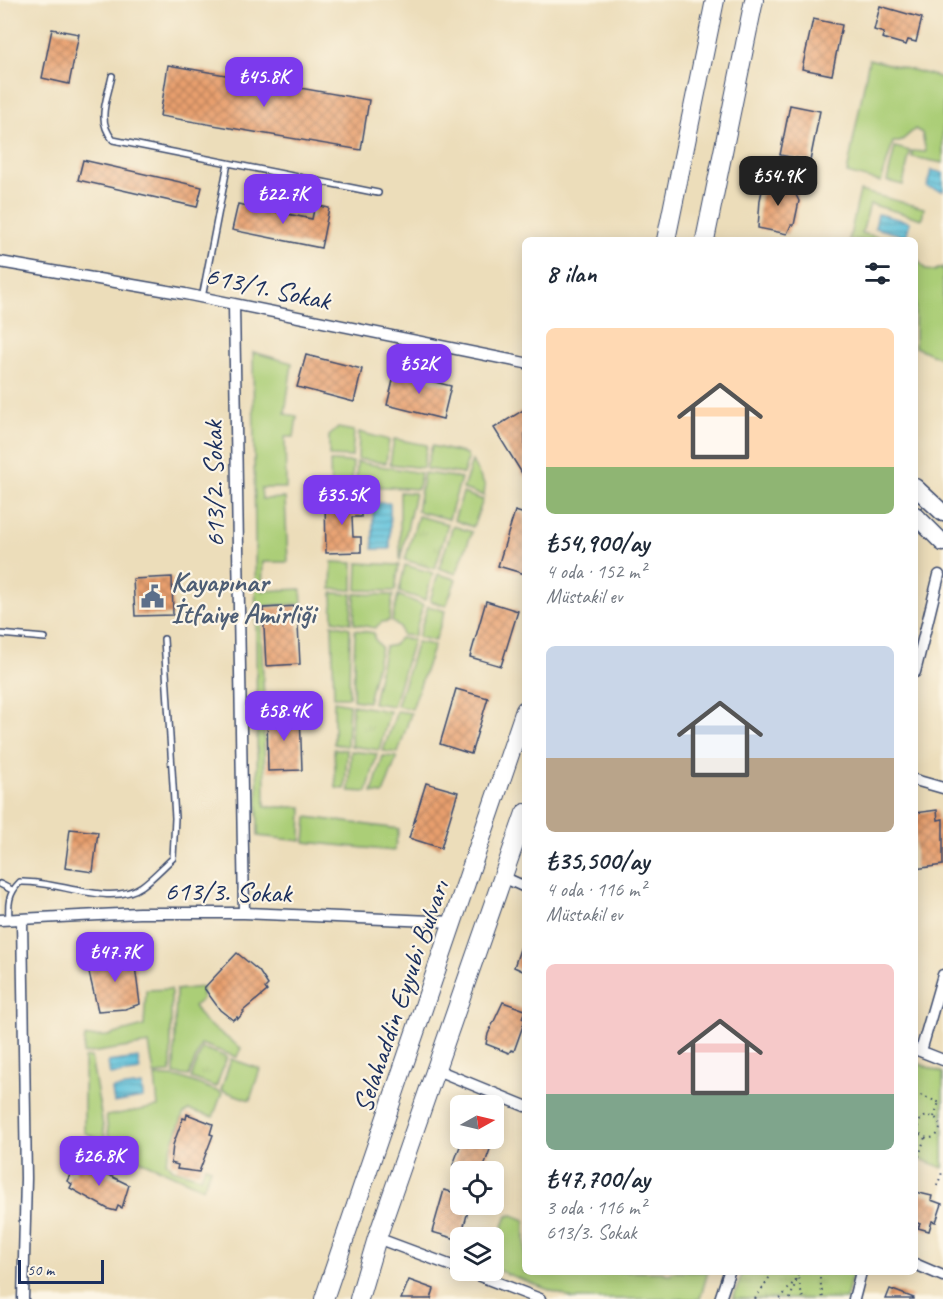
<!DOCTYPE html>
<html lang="tr">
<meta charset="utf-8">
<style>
body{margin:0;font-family:Caveat,sans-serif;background:#f6f6f7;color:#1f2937;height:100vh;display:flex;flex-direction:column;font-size:22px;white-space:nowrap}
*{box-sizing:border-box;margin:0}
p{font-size:20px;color:#747a83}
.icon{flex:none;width:33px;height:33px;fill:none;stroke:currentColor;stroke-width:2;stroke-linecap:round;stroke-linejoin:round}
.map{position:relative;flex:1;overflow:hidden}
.details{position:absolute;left:522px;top:237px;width:396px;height:1038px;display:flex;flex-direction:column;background:#fff;border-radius:9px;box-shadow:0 3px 15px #0003}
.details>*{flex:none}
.needle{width:39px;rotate:82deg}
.buttons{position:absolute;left:450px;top:1095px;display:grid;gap:12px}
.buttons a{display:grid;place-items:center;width:54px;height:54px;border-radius:9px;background:#fff;box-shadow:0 3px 15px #0003;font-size:30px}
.scale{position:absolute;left:18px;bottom:15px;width:86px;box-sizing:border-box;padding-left:6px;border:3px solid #1b2f5e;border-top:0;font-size:16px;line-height:21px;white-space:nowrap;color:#1b2f5e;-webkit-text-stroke:4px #fcf5e5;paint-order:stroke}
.price{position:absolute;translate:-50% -51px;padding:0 14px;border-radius:12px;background:#7c3aed;color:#fff;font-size:20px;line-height:39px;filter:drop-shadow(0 2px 3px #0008)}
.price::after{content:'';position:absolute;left:50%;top:36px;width:18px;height:14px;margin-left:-9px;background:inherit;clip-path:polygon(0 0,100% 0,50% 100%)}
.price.selected{background:#222;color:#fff}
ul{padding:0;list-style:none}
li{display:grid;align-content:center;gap:12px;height:318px;padding:0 24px}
li span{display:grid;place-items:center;height:186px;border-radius:9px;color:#555}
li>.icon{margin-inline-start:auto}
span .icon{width:108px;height:108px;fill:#fffc;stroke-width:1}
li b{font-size:26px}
h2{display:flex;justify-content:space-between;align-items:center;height:72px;padding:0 24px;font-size:26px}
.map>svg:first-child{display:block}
.grass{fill:#abce77;stroke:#637e6a;stroke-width:1.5}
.park{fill:url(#park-tufts);stroke:#637e6a;stroke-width:1.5}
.water{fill:url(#water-rules);stroke:#3c789d;stroke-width:1.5}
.building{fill:url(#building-cross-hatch)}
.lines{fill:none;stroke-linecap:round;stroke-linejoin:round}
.lane-casing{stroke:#3a496c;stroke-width:8}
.street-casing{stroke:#3a496c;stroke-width:13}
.secondary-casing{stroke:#3a496c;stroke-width:19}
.primary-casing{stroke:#3a496c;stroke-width:20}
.path{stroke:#3a496c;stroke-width:2;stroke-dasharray:1.5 4.5;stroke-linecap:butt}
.lane{stroke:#fff;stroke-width:5}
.street{stroke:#fff;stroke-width:10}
.secondary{stroke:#fff;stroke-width:16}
.primary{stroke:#fff;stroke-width:18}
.labels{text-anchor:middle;stroke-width:4.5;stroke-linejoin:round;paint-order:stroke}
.street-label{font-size:28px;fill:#1b2f5e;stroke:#fcf5e5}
.service-label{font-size:28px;font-weight:bold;fill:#4e5e75;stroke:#fcf5e5;text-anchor:start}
</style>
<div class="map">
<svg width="943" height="1299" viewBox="0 0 943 1299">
<defs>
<pattern id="park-tufts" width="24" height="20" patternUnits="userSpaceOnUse" patternTransform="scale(1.5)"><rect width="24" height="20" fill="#abce77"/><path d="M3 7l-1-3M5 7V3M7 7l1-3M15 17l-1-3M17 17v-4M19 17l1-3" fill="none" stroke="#93b169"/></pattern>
<pattern id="water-rules" width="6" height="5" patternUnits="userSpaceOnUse" patternTransform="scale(1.5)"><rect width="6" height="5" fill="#5ec2dc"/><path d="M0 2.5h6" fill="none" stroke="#4d9eb6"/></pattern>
<pattern id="building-cross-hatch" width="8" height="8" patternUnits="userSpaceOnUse" patternTransform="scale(1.5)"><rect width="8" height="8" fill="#e89f6d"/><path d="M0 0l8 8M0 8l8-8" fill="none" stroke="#bb825d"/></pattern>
</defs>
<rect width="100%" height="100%" fill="#fcf5e5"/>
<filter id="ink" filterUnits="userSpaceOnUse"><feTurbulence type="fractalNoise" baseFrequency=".0167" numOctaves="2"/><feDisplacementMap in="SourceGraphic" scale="12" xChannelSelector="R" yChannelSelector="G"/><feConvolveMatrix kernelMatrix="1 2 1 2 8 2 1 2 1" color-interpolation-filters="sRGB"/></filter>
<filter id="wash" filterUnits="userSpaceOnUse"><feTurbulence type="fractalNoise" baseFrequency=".008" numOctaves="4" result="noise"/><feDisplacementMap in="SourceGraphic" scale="24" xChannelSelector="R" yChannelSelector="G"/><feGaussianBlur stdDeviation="1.35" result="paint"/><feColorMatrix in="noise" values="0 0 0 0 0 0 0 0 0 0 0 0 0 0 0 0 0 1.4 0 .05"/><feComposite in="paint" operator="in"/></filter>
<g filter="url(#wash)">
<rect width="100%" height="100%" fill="#ecddba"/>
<!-- grass -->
<path class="grass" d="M869,59L943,78V163L912,157V151L926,152L922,133L915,129L900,142H893L881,182L847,173Z
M895,147L910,151L903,185L887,181Z
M860,191L924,208L922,219L870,204L862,233L889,240H849Z
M915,257L926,270L934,271L943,267V359L915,347Z
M253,352L292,363L285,414L297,416L294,437H285L286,488H261L262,499L285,498L288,562H263L262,591L301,589L302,604L260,606L264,701L302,700L304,713H264L265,807H302L301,841L258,836Z
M338,428L354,431L352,457L329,456V436Z
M359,432L389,440L386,463L358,459Z
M394,439L427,445L423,468L390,464Z
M432,446L466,454L468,459L463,474L426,469Z
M330,461L353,462L351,494H331Z
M472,461L485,486L484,496L463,489Z
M357,462L421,473L418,489L356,485Z
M424,473L461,478L449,519L417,511Z
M400,492L415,493L400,561Z
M463,493L483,500L473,527L454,520Z
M453,526L472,532L456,574L439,568Z
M332,562L353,563V590L331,589Z
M358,563L399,565L395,591L357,590Z
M405,565L433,573L425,600L399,592Z
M438,574L456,579L446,606L430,601Z
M332,593L352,594L351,623L333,620Z
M355,594L393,595L389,621L382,622L375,628L354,624Z
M398,595L423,605L414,636L402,635L400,628L392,621Z
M428,606L445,611L435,641L418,637Z
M332,624L350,628L349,697H334Z
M355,630L374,633V638L381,647L368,702L353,700Z
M400,638L413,640L393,706L373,703L385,647L394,645Z
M417,642L434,645L412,709L397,706Z
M334,701L349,704L347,746L334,744Z
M397,711L411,713L398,753L383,751Z
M334,749L347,750L345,789L336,788Z
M351,751L377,754L367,792L349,791Z
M383,756L397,757L383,794L372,793Z
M307,817L399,829L394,851L305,842Z
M202,987V999L194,1006L205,1022L241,1048L237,1057L201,1044L189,1076L174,1074L176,990Z
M171,989V1073L154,1074L149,1044L83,1054L85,1037L107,1036L144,1026L146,990Z
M91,1057L106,1143L84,1132V1058Z
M231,1059L260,1069L250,1100L221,1090Z
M915,1062L943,1073V1168L915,1157Z
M155,1076L182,1078L222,1093L213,1117L189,1110L183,1115L166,1161L173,1169L201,1177L205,1166L211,1168L203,1188L110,1147L106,1116L158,1107Z
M513,1215L525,1220V1272H662L670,1275L672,1272H708L700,1299H573L494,1269V1249L507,1216Z"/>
<!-- park -->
<path class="park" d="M418,516L448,524L435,569L405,560Z
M352,705L390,711L379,750L351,746Z
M202,1048L227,1057L216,1087L191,1078Z
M743,1272H853L846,1299H733Z"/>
<!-- water -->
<path class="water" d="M931,170L943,173V191L927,187Z
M878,214L910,222L906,236L875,228Z
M373,503H390V549H373Z
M138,1058L140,1071L110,1075L108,1062Z
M142,1085L143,1098L114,1103L112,1089Z"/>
<g id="blocks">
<!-- building -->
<path class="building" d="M880,6L922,18L916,42L908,40L906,45L882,38L884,33L874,30Z
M813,19L842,25L832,75L802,69Z
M52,29L79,34L69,84L42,78Z
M168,65L369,100L361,150L160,116Z
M790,105L820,111L810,161L780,155Z
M83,160L202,187L197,207L78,180Z
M768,180L798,187L796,195L799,201L794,225H791L787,234L758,228L760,200L763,186H767Z
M238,204L312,219L315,205L329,208L321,248L232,230Z
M306,355L362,369L354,402L297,387Z
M395,372L451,386L443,419L387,405Z
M525,409V478L494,428Z
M325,499H361V517H352L353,537H361V552L326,553Z
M515,511L525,514V574L498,566Z
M172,577L173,615L135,616L133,579Z
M486,601L518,611L501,666L470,657Z
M297,606L300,664L266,666L263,608Z
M456,689L488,698L471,754L440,744Z
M267,713H300L302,770L268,771Z
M426,783L458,792L441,848L409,838Z
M937,810L938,820L943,819V865L915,869V813Z
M70,829L98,832L93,872L65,868Z
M525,934V972L514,967Z
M123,953L134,959L140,1004L125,1009L98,1011L87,964Z
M237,953L259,971L268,985L265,988L267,991L243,1011L244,1012L238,1019L237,1017L233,1020L220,1010L204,988Z
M503,1002L525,1010L522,1018L525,1020L514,1051L511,1050L509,1053L486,1044L488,1034Z
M187,1114L213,1124L210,1134L213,1135L199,1172L177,1169L178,1165L171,1163L173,1145L183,1118L186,1119Z
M463,1138H494L482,1172H470L453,1165Z
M80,1162L89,1166L90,1163L100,1168L98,1170L129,1185L122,1208L118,1206L116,1211L108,1209L70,1188L72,1184L67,1181L71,1173L74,1175Z
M444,1190L460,1194V1204H470L460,1240L432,1232Z
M915,1192L932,1196L931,1200L942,1204L936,1222L932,1221L929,1231L918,1228L920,1224L915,1222Z
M409,1280L434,1289L431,1299H401Z
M890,1289L914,1298V1299H886Z"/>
</g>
</g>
<g filter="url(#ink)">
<use href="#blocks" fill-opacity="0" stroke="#3a496c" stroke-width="1.5"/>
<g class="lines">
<defs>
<path id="lane" d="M112,76C107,100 96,120 113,140L378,193
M202,298L228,163
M0,634L45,638
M0,884L12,890
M9,920C8,904 8,894 20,882C56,880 111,908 142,886C153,878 163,867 173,858L175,818L164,639"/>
<path id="street" d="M0,262L185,294L525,363
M234,305L244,913
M915,672L939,575
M915,780L943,788
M503,877L525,887
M0,920L139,913H244L454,922
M22,920L26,1178L23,1299
M915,1049L943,1060
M921,1051L943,975
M437,1070L525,1106
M377,1238L460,1269
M915,1264L943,1276
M464,1270L540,1299
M720,1299L729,1272
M854,1299L861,1272"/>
<path id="secondary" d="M915,487L943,513
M915,515L943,543"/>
<path id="primary" d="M666,240L715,0
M705,240L754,0
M324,1299L525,710
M359,1299L377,1238L525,813"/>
</defs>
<!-- lane casing -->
<use href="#lane" class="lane-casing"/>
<!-- street casing -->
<use href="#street" class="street-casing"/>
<!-- secondary casing -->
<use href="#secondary" class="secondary-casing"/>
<!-- primary casing -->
<use href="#primary" class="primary-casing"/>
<!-- path -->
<path class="path" d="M915,1093L943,1104
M918 1127a11 11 0 1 1 22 0a11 11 0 1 1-22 0Z
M915,1117L921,1119
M934,1117L939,1102
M915,1168L925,1137
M937,1186L943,1170
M819,1272L823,1299
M755,1299L773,1272
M780,1299L798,1277L803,1299
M790,1299L799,1272"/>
<!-- lane -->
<use href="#lane" class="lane"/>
<!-- street -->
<use href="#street" class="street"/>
<!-- secondary -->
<use href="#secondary" class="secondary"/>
<!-- primary -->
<use href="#primary" class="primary"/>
</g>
</g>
<!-- icons -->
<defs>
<symbol id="civic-bare" viewBox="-9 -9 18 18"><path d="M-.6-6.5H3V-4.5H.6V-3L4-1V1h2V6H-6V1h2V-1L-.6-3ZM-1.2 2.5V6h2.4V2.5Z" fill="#5c6f8a" stroke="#fcf5e5" stroke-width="2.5" paint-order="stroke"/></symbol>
</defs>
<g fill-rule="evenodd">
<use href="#civic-bare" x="136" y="580" width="33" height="33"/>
</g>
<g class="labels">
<!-- street labels -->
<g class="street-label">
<text transform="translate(268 287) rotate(12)" y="10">613/1. Sokak</text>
<text transform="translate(213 484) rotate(-91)" y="10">613/2. Sokak</text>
<text transform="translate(228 891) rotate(1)" y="10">613/3. Sokak</text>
<text transform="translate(400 996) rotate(-71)" y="10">Selahaddin Eyyubi Bulvarı</text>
</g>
<!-- service labels -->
<g class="service-label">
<text x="171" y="591">Kayapınar<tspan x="171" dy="32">İtfaiye Amirliği</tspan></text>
</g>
</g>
</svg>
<div class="buttons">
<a><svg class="needle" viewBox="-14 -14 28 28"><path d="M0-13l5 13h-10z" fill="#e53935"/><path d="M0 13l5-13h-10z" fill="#747a83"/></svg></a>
<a><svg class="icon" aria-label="locate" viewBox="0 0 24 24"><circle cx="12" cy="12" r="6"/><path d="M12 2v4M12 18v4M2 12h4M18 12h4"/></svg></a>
<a><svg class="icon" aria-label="layers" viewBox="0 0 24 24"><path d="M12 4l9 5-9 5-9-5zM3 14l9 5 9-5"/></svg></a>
</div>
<div class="scale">50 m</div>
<b class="price" style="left:264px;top:108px">₺45.8K</b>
<b class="price selected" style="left:778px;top:207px">₺54.9K</b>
<b class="price" style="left:283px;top:225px">₺22.7K</b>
<b class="price" style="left:419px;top:395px">₺52K</b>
<b class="price" style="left:342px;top:526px">₺35.5K</b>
<b class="price" style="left:284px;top:742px">₺58.4K</b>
<b class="price" style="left:115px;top:983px">₺47.7K</b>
<b class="price" style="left:99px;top:1187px">₺26.8K</b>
<section class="details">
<h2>8 ilan<svg class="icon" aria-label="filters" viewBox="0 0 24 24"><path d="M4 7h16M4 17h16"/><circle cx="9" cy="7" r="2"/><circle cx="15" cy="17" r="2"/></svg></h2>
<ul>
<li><span style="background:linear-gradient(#ffd9b3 75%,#8fb573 0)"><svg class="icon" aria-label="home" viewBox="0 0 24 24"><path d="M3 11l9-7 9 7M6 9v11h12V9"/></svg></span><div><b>₺54,900/ay</b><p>4 oda · 152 m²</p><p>Müstakil ev</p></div></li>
<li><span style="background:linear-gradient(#c9d6e8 60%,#b9a48a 0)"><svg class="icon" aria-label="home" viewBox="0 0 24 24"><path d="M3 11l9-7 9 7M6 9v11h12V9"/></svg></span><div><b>₺35,500/ay</b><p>4 oda · 116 m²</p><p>Müstakil ev</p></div></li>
<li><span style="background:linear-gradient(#f6c9c9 70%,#7fa58c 0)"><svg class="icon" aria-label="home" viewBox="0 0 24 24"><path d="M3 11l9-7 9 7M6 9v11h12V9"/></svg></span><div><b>₺47,700/ay</b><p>3 oda · 116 m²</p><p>613/3. Sokak</p></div></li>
</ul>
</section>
</div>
